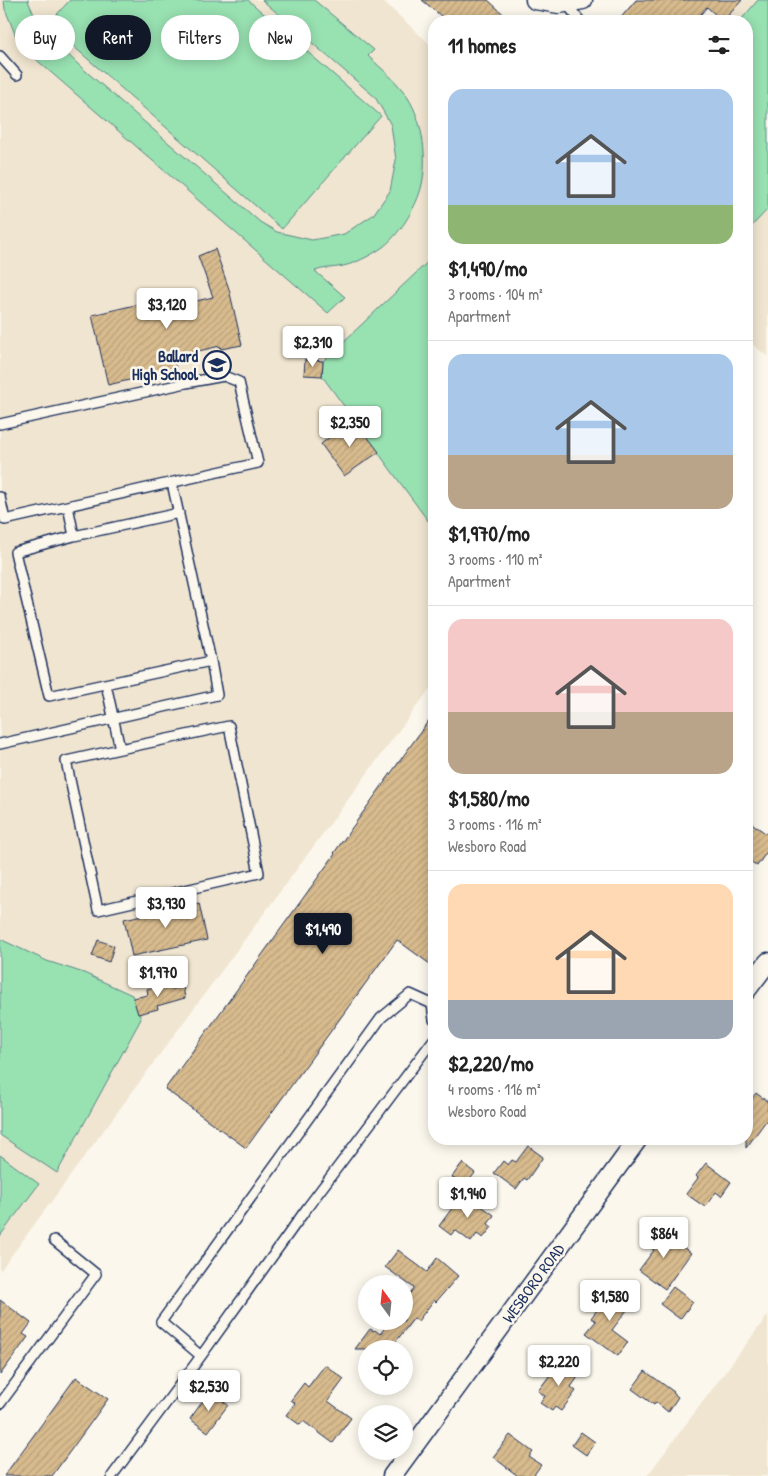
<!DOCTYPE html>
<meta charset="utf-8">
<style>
body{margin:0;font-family:"Patrick Hand",sans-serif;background:#f6f6f6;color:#222;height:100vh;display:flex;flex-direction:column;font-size:19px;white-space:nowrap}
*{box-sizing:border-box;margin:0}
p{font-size:16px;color:#767676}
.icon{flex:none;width:28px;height:28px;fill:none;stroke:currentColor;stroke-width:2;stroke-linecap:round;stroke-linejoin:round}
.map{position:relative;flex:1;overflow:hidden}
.details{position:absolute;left:428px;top:15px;width:325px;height:1130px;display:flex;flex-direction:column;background:#fff;border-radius:20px;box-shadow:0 2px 12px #0003}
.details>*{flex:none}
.top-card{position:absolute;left:15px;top:15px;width:338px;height:45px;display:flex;gap:10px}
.needle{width:32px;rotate:345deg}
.controls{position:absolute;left:358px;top:1275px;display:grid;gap:10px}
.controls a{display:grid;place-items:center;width:55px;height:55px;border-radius:50%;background:#fff;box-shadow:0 2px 12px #0003;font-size:25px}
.price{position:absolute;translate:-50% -42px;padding:0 11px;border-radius:5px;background:#fff;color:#222;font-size:16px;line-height:32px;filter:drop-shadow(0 1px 2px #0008)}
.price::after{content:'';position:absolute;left:50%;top:30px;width:15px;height:11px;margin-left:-8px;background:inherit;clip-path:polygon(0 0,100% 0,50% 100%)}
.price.on{background:#111827;color:#fff}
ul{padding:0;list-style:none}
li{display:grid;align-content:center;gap:10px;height:265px;padding:0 20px}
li+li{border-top:1px solid #e0e0e0}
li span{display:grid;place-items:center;height:155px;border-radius:15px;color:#555}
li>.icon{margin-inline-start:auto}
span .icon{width:90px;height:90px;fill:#fffc;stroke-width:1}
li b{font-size:21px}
h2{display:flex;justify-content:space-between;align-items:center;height:60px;padding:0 20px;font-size:21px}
.pill{padding:0 18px;border-radius:22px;background:#fff;box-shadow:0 2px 12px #0003;font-size:18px;line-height:45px}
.pill.on{background:#111827;color:#fff}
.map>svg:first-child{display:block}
.built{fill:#f0e5d0}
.pitch{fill:#98e1b1;stroke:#5a8888}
.building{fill:url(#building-hatch);stroke:#1b2f5e}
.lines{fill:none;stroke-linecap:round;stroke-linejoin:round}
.service-casing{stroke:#1b2f5e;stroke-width:12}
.minor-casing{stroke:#1b2f5e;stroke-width:21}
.service{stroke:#fbf7ec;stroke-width:9}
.minor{stroke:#fbf7ec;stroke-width:18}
.labels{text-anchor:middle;stroke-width:5;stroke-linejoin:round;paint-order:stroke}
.poi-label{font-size:16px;font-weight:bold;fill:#1b2f5e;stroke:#fbf7ec;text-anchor:end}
.street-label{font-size:16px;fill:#1b2f5e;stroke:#fbf7ec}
</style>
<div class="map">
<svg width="768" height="1476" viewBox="0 0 768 1476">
<defs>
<pattern id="building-hatch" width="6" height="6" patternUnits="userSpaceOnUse" patternTransform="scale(1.25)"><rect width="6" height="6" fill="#d8bb8d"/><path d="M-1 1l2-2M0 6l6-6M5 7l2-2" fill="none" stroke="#b9a17c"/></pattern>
</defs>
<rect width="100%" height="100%" fill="#fbf7ec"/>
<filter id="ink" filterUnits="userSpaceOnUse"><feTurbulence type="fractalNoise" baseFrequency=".02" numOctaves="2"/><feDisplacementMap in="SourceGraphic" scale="10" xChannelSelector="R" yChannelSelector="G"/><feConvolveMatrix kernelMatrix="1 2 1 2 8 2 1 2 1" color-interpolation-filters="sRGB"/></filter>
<g filter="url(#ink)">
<!-- built -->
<path class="built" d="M0,0H382L434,48V683L0,1271Z
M740,0H768V357L746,339V21H722Z
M768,1315V1476H647Z"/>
<!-- pitch -->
<path class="pitch" d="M4,0H29L28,1L40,28L81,67L260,222L277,232L312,240L344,234L373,215L390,191L396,160L391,125L375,97L262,0H314L374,50L368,56C382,69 398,82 408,98C422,120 427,153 423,179C420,202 401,233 383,247C370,256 353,265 338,267C330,268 323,268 315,271L345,297L328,313L31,55L17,39L5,9Z
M70,0H248L381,116L282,229L48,24Z
M758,0H768V209L746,232V21H740Z
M434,256V529L322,376L323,361Z
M0,939L47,961L84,973L132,995L141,1019L57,1173L0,1135Z
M0,1155L39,1184L0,1236Z"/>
<!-- building -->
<path class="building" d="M422,0H488L511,21H447Z
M636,0H742L726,18H719L707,7L695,21H618Z
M215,249L229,289L242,345L221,349L220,346L173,357L176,369L108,385L92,315L161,299L163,309L213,297L198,256Z
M305,359L323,361L322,376L304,375Z
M354,419L379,452L344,476L321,444Z
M434,713V967L397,940L246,1148L165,1089L335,854L334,853Z
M746,819L768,835V850L757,866L746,858Z
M199,903L207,940L132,956L124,919Z
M98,940L114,946L109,962L92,956Z
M170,983L172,989L183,987L185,998L157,1006L158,1009L138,1014L133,998L148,995L147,989Z
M756,1093L768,1102V1118L746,1148V1106Z
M528,1146L543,1157L527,1180L524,1178L516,1189L494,1173L503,1161L508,1165L512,1160L516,1162Z
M462,1163L475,1173L465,1186L452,1177Z
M706,1163L731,1182L721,1196L716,1192L705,1207L686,1194L698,1178L696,1176Z
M463,1193L494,1215L488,1224L492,1227L483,1238L477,1234L471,1242L455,1230L451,1235L439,1226Z
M657,1228L691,1253L665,1289L639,1270L654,1250L645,1244Z
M398,1250L427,1272L437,1258L458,1276L436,1302L434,1300L418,1321L414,1318L394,1344L400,1349H355L370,1329L374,1331L375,1330L380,1334L390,1321H404V1301L414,1288L385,1267Z
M673,1287L693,1302L680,1319L660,1304Z
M615,1289L633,1302L612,1330L628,1342L618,1356L586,1333L596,1321L591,1318L608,1295L609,1296Z
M0,1300L31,1323L23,1334L28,1337L0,1375Z
M561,1360L580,1374L571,1387L576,1391L561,1411L555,1407L552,1411L540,1403L545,1396L538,1391Z
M325,1365L344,1379L328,1401L351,1418L333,1443L303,1421L300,1425L286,1415L295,1403L291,1400L304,1383L308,1387Z
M645,1371L674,1392L673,1393L678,1397L668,1412L656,1402L654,1405L632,1389Z
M76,1377L108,1399L52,1476H4Z
M210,1391L228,1405L208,1432L190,1419Z
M581,1432L595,1442L586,1455L572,1445Z
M510,1435L533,1452L529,1457L541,1465L533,1476H518L493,1457Z"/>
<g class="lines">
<defs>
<path id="service" d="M566,3L580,21
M0,56L17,75
M0,424L186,383L224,376L239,382L258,463L5,520L0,497
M68,506L74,536L15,552L49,696L211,661L172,483
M74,536L179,513
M106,684L120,749L229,726L259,873L98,910L66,761L120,749
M0,744L217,695L211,661
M201,1356L161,1322L381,1018L410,994L432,1004L434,1020
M0,1404L96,1274L54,1240
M112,1476L201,1356L307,1208L434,1039"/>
<path id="minor" d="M535,0L559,4L583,0
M746,991L768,962
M392,1476L638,1139"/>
</defs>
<!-- service casing -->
<use href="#service" class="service-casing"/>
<!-- minor casing -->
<use href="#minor" class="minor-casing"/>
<!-- service -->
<use href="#service" class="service"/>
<!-- minor -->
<use href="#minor" class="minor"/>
</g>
</g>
<!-- icons -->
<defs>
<symbol id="school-ring" viewBox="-11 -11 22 22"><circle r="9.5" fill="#fbf7ec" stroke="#1b2f5e" stroke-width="1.5"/><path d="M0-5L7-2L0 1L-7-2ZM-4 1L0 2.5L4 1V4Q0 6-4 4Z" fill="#1b2f5e"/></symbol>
</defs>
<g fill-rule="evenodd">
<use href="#school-ring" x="201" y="349" width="32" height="32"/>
</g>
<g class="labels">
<!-- poi labels -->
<g class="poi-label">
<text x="198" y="362">Ballard<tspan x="198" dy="18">High School</tspan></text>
</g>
<!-- street labels -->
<g class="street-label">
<text transform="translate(533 1283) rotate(-54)" y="6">WESBORO ROAD</text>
</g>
</g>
</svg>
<div class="controls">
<a><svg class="needle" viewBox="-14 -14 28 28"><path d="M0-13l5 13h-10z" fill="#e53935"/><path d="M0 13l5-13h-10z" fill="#767676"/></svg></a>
<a><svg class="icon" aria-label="locate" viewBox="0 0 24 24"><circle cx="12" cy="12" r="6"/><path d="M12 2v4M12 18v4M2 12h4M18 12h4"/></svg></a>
<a><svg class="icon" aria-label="layers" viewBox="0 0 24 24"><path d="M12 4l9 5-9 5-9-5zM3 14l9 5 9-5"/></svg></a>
</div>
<b class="price" style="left:167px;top:330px">$3,120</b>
<b class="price" style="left:313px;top:368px">$2,310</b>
<b class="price" style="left:350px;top:448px">$2,350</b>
<b class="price" style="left:166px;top:929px">$3,930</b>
<b class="price on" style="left:323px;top:955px">$1,490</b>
<b class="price" style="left:158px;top:998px">$1,970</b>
<b class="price" style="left:468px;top:1219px">$1,940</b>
<b class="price" style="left:664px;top:1259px">$864</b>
<b class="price" style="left:610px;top:1322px">$1,580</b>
<b class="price" style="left:559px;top:1387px">$2,220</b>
<b class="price" style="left:209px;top:1412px">$2,530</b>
<div class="top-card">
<a class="pill">Buy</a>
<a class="pill on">Rent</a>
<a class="pill">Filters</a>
<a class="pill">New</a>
</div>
<section class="details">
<h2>11 homes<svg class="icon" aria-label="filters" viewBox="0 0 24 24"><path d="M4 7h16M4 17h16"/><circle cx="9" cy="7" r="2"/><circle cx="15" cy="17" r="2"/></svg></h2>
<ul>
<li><span style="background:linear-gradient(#a9c7e8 75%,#8fb573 0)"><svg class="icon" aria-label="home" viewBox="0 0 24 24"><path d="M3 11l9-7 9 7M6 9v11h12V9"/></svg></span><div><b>$1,490/mo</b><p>3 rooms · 104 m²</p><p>Apartment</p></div></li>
<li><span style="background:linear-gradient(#a9c7e8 65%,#b9a48a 0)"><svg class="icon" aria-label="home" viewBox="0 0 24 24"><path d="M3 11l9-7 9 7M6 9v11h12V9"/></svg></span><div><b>$1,970/mo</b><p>3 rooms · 110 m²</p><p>Apartment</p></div></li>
<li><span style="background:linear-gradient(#f6c9c9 60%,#b9a48a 0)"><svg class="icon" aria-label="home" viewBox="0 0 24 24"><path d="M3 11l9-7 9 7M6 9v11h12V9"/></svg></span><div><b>$1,580/mo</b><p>3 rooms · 116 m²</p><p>Wesboro Road</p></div></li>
<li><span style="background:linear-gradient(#ffd9b3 75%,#9aa5b1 0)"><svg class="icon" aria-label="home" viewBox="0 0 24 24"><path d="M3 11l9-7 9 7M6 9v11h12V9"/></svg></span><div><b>$2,220/mo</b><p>4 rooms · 116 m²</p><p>Wesboro Road</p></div></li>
</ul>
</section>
</div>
